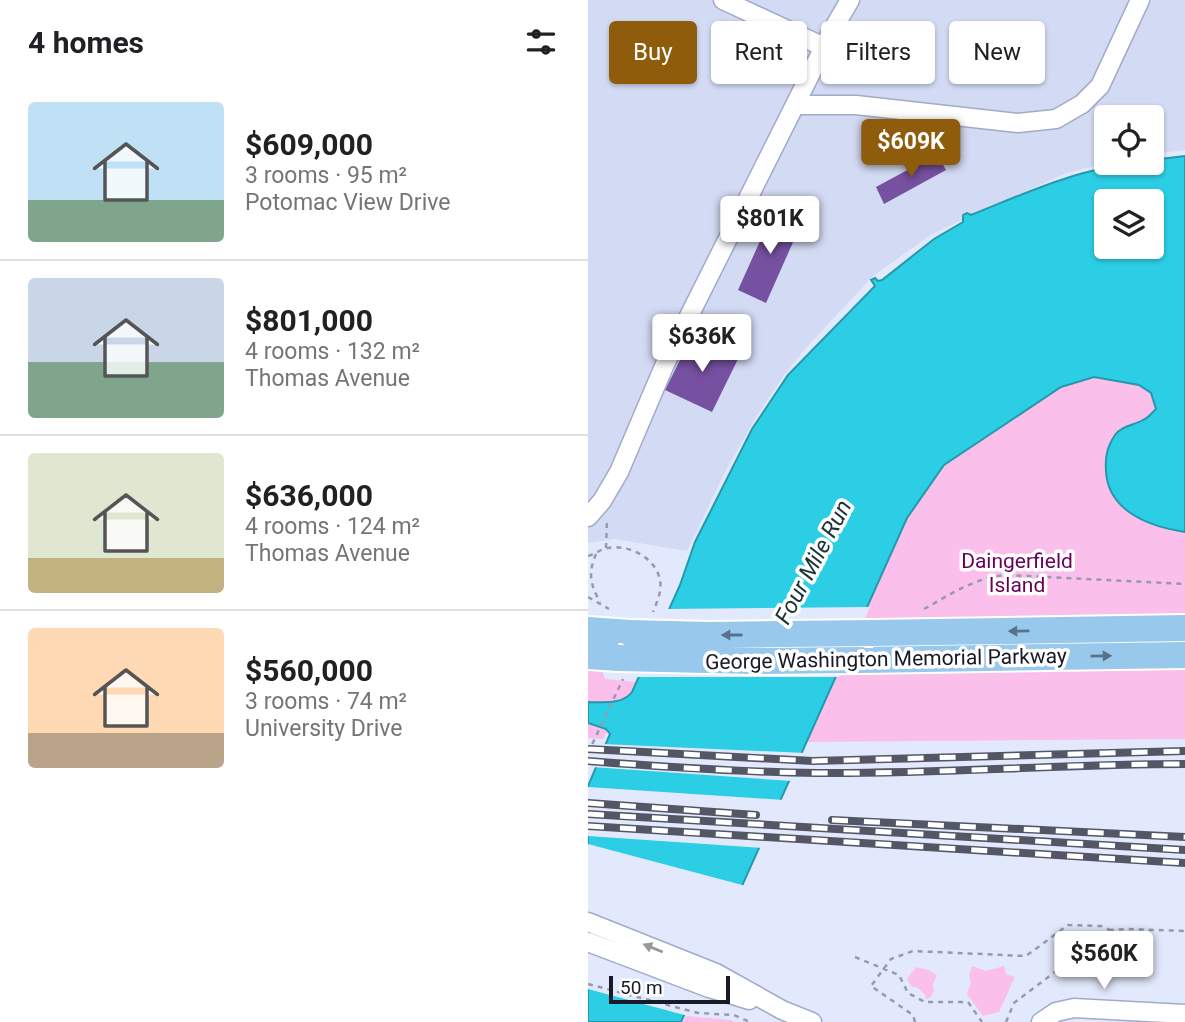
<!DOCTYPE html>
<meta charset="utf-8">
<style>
body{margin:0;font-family:Roboto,sans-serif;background:#f6f6f6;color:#202124;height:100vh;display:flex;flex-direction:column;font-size:26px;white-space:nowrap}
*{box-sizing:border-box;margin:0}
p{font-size:23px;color:#757577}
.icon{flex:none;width:38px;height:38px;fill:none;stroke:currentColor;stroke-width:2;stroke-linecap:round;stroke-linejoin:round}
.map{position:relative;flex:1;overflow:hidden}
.details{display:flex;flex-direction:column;background:#fff;width:588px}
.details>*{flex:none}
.guide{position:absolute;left:21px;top:21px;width:471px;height:63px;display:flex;gap:14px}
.fabs{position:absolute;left:506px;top:105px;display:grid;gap:14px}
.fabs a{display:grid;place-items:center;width:70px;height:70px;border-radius:7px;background:#fff;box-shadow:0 2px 5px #0004;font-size:35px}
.scale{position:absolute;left:21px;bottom:18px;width:121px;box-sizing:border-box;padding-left:7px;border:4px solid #181b27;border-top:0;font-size:19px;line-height:24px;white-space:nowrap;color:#181b27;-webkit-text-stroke:5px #fff;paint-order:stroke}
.price{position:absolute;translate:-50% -60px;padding:0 16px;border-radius:7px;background:#fff;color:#222;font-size:23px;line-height:46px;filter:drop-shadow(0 2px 4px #0008)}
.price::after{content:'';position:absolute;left:50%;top:42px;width:21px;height:16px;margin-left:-10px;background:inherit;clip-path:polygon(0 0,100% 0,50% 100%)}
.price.on{background:#8f5c0b;color:#fff}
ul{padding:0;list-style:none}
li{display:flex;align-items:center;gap:21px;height:175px;padding:0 28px}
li+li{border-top:2px solid #e0e0e0}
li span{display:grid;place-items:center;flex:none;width:196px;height:140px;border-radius:7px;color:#555}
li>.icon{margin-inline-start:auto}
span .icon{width:84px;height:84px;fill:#fffc;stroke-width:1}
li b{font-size:30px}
h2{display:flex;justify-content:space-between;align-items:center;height:84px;padding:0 28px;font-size:30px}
.chip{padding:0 24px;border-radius:7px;background:#fff;box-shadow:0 2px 5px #0004;font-size:24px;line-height:63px}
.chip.on{background:#8f5c0b;color:#fff}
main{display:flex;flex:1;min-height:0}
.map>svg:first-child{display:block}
.built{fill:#d3daf3}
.green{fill:#fabfeb}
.water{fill:#2bcee5;stroke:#2598ac;stroke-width:2;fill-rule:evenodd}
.pier{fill:#e3e9fd}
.building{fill:#7751a1}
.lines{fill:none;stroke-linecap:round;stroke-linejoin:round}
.minor-casing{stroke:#a1aac9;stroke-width:21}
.highway-casing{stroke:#fff;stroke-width:30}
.path{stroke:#969bac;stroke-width:2.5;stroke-dasharray:5 5;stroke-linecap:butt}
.minor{stroke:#fff;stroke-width:18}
.highway{stroke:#98c8ec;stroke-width:26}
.rail-casing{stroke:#535765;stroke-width:8}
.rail{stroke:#fff;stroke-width:5;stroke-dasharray:16;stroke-linecap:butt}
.highway-bridge-casing{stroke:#fff;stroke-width:30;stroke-linecap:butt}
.highway-bridge{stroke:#98c8ec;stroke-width:26}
.oneway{fill:#58728a}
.oneway2{fill:#97989e}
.labels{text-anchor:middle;stroke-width:7;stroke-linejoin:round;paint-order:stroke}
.park-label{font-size:21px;fill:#680059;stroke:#fff}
.street-label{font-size:21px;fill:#181b27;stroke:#fff}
.water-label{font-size:23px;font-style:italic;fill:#1a3337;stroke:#fff}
</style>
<main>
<section class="details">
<h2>4 homes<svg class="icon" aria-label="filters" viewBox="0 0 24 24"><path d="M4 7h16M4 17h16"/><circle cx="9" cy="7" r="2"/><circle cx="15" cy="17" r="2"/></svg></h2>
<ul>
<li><span style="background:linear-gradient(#bfe0f5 70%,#7fa58c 0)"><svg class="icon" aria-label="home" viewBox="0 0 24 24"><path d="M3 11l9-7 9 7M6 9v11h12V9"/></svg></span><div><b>$609,000</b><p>3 rooms · 95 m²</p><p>Potomac View Drive</p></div></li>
<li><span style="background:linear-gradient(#c9d6e8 60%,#7fa58c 0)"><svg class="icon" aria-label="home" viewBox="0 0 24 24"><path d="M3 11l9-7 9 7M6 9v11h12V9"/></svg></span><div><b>$801,000</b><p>4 rooms · 132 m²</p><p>Thomas Avenue</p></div></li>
<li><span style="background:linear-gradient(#dfe7d0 75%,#c2b280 0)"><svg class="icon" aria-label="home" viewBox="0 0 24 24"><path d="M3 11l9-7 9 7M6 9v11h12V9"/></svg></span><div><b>$636,000</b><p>4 rooms · 124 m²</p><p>Thomas Avenue</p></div></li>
<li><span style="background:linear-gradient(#ffd9b3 75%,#b9a48a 0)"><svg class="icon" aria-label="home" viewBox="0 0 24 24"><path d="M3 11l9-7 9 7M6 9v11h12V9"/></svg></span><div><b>$560,000</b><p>3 rooms · 74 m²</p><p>University Drive</p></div></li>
</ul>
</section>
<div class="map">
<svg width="597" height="1022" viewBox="0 0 597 1022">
<rect width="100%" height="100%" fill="#e3e9fd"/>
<!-- built -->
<path class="built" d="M0,0H597V150L564,154V117H518V163H520L478,173L344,234L284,277L217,349L197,374L168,417L138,470L99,551L27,539L0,543Z"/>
<!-- green -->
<path class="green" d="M506,377L551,385L563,393L568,409L556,420L544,423L585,531L597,532V739L218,742L319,518L356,465L473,387Z
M0,667L13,668L17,679L49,682L15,739L0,738Z
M384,966L398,971L416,966L418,974L427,977L411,1012L395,1016L379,994L383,982L381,976Z
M328,967L340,970L349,975L345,984L346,991L342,998L337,999L338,996L330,988L323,986L319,979Z
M98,1016L142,1020L148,1022H95Z"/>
<!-- water -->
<path class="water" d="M597,156V532C563,527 520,512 518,471C517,457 519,447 527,435C533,426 546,425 555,420C560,418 564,413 568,409L563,393L551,385L506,377L473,387L356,465L319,518L93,1022H0V786L22,734L18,729L0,723V702C15,702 34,705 44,692L92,585L107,542L164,429L200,375L287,286L283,280L287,278L290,281L294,280L346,239L375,222V215L379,213L383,215C441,192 500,163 564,163V160ZM518,201H564V247H518Z"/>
<!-- pier -->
<path class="pier" d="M282,607L251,677H48L78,609Z
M14,744L217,753L204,781L4,767Z
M0,787L196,800L175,848L0,836Z
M0,844L158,886L100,1016L0,989Z"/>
<!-- building -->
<path class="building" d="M349,154L358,170L296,204L288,187Z
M186,210L214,222L178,303L150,290Z
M104,336L150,359L124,412L77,390Z"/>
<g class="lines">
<defs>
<path id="minor" d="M135,0L236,47
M207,105H268L430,123L468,119L494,104L512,86L552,0
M0,517L14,501L31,472L77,364L245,29L262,0
M0,922L128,973L194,1010L224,1022
M0,942L121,988L161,1000
M453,1022L468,1012L486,1008L597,1014"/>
<path id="highway" d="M0,630L42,633
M285,633L597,628
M0,656L30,658
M273,660L597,655"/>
</defs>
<!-- minor casing -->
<use href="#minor" class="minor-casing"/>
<!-- highway casing -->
<use href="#highway" class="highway-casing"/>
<!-- path -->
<path class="path" d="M18,548L19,520
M8,554C0,573 2,584 12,602
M0,556C7,554 13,549 20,548C41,544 68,558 72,580C74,591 69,602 65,612
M0,597L21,609
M336,609C363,594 388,577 419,575L597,584
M0,753L35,679
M267,957L311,975L320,993L337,1002H380L394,1022
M0,984L110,1013L146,1015L162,1022
M327,1022L325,1015L283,986L303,959L325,951L438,956L480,925L513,926L522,930
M418,1022L426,1003L522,930L539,929L597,931"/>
<!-- minor -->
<use href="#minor" class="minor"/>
<!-- highway -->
<use href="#highway" class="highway"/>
<defs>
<path id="rail" d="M0,749L225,761L597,751
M0,761C76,767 153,772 229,773C352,774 474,764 597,764
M0,803L168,815
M0,814L597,850
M244,820L597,837
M0,826L597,863"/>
</defs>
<!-- rail casing -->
<use href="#rail" class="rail-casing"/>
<!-- rail -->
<use href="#rail" class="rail"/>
<defs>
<path id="highway-bridge" d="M42,633L121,635L285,633
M30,658L164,661L273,660"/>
</defs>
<!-- highway-bridge casing -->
<use href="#highway-bridge" class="highway-bridge-casing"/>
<!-- highway-bridge -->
<use href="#highway-bridge" class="highway-bridge"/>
</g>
<!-- one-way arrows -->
<defs><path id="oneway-solid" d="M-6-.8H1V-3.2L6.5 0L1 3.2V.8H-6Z" transform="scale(1.75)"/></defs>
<g class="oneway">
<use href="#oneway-solid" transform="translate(431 631) rotate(179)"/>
<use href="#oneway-solid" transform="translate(144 635) rotate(180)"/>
<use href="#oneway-solid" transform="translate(513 656) rotate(-1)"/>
</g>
<use class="oneway2" href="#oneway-solid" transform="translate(65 948) rotate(-158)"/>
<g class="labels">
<!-- park labels -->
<g class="park-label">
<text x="429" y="568">Daingerfield<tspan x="429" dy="24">Island</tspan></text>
</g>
<!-- street labels -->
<g class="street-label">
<text transform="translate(298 659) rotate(-1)" y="7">George Washington Memorial Parkway</text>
</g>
<!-- water labels -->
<g class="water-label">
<text transform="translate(225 562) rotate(-62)" y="8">Four Mile Run</text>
</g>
</g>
</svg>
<div class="fabs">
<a><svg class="icon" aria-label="locate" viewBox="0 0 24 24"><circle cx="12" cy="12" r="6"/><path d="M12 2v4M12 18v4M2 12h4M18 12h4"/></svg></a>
<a><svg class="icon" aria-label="layers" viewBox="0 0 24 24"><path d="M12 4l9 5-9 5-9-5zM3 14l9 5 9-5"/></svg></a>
</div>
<div class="scale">50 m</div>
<b class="price on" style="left:323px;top:179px">$609K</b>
<b class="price" style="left:182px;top:256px">$801K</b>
<b class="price" style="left:114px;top:374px">$636K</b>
<b class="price" style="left:516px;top:991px">$560K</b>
<div class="guide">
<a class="chip on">Buy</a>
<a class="chip">Rent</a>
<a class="chip">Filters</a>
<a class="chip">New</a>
</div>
</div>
</main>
